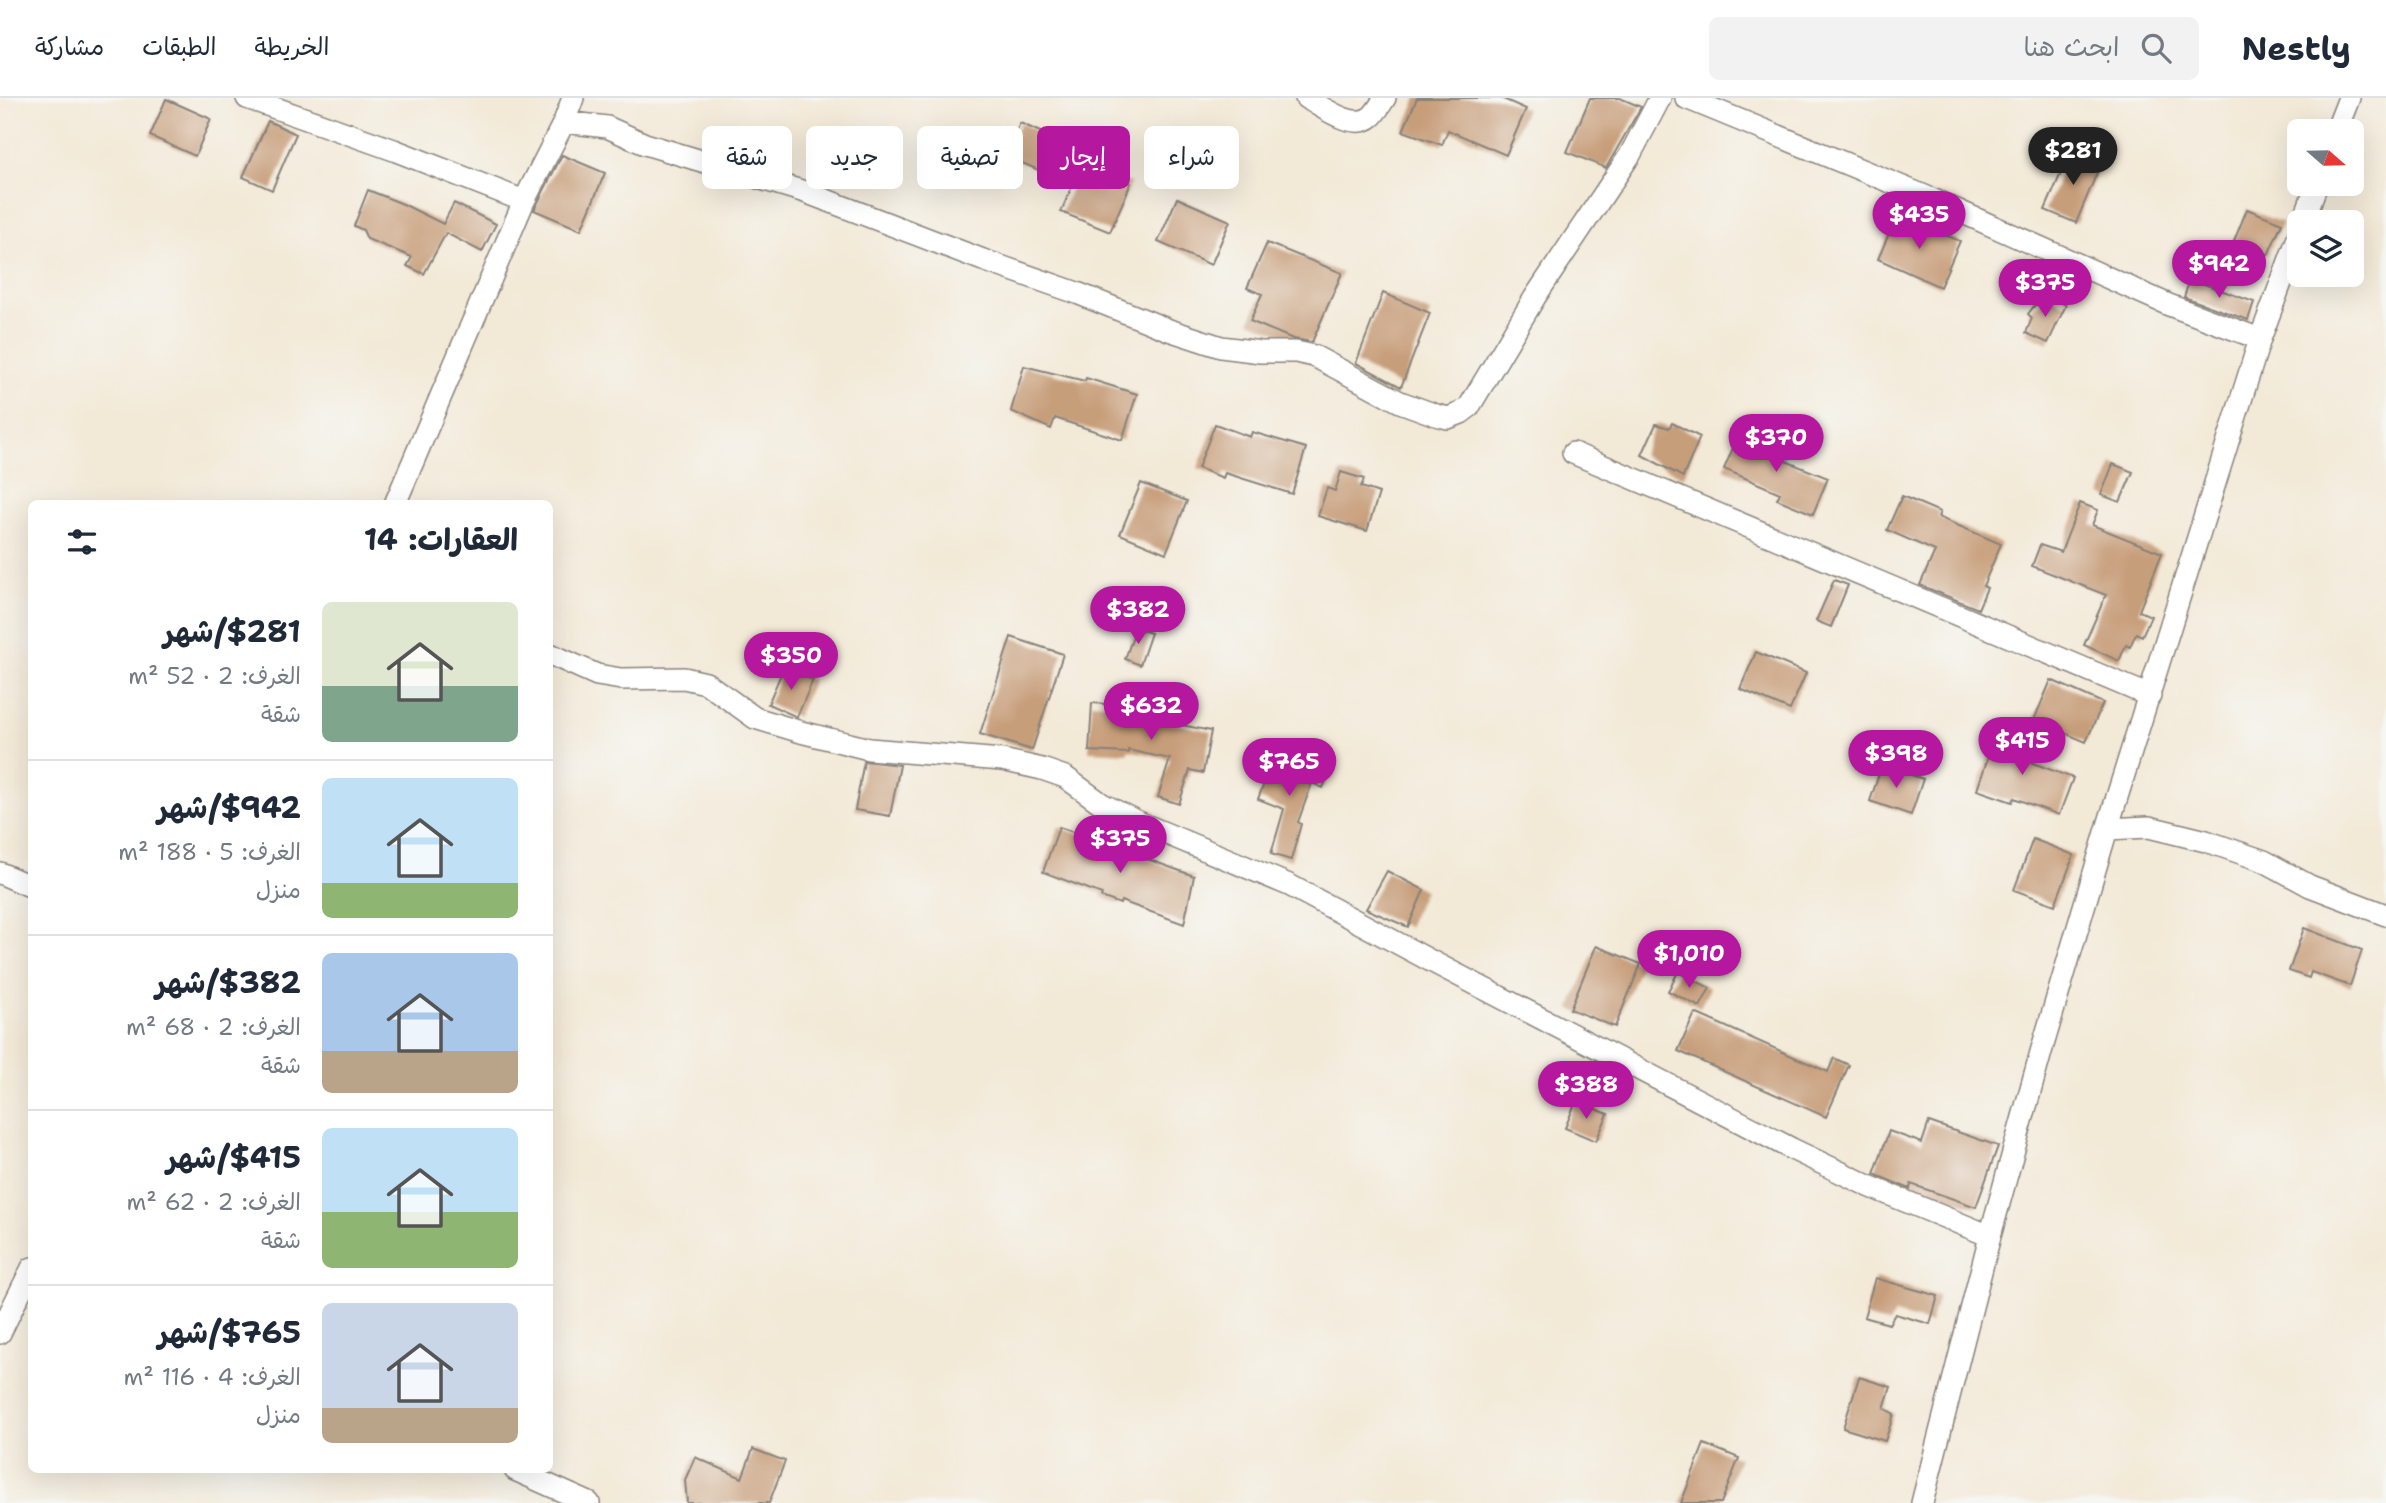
<!DOCTYPE html>
<html lang="ar">
<meta charset="utf-8">
<style>
body{margin:0;font-family:"Shantell Sans","Playpen Sans Arabic",sans-serif;background:#f2f2f3;color:#1f2937;direction:rtl;height:100vh;display:flex;flex-direction:column;font-size:26px;white-space:nowrap}
*{box-sizing:border-box;margin:0}
p{font-size:23px;color:#747a83}
.icon{flex:none;width:38px;height:38px;fill:none;stroke:currentColor;stroke-width:2;stroke-linecap:round;stroke-linejoin:round}
.map{position:relative;flex:1;overflow:hidden;direction:ltr}
.sheet{position:absolute;left:28px;top:402px;width:525px;height:973px;display:flex;flex-direction:column;background:#fff;border-radius:10px;box-shadow:0 7px 28px #0002;direction:rtl}
.sheet>*{flex:none}
.hud{position:absolute;left:574px;top:28px;width:665px;height:63px;direction:rtl;display:flex;gap:14px}
.needle{width:46px;rotate:110deg}
.fabs{position:absolute;left:2287px;top:21px;display:grid;gap:14px}
.fabs a{display:grid;place-items:center;width:77px;height:77px;border-radius:10px;background:#fff;box-shadow:0 7px 28px #0002;font-size:35px}
.price{position:absolute;translate:-50% -60px;padding:0 16px;border-radius:24px;background:#b5179e;color:#fff;font-size:23px;line-height:46px;filter:drop-shadow(0 2px 4px #0008)}
.price::after{content:'';position:absolute;left:50%;top:42px;width:21px;height:16px;margin-left:-10px;background:inherit;clip-path:polygon(0 0,100% 0,50% 100%)}
.price.current{background:#222;color:#fff}
ul{padding:0;list-style:none}
li{display:flex;align-items:center;gap:21px;height:175px;padding:0 35px}
li+li{border-top:2px solid #e0e1e3}
li span{display:grid;place-items:center;flex:none;width:196px;height:140px;border-radius:10px;color:#555}
li>.icon{margin-inline-start:auto}
span .icon{width:84px;height:84px;fill:#fffc;stroke-width:1}
li b{font-size:30px}
h2{display:flex;justify-content:space-between;align-items:center;height:84px;padding:0 35px;font-size:30px}
.chip{padding:0 24px;border-radius:10px;background:#fff;box-shadow:0 7px 28px #0002;font-size:24px;line-height:63px}
.chip.current{background:#b5179e;color:#fff}
header{display:flex;align-items:center;gap:42px;box-sizing:border-box;height:98px;padding:0 35px;background:#fff;border-bottom:2px solid #e0e1e3}
header strong{font-size:33px}
nav{display:flex;gap:38px;margin-inline-start:auto;font-size:24px}
.search{width:490px;height:63px;background:#f2f2f3;display:flex;align-items:center;gap:18px;box-sizing:border-box;padding:0 24px;border-radius:10px;color:#747a83;font-size:26px}
.map>svg:first-child{display:block}
.building{fill:#c79e7a}
.lines{fill:none;stroke-linecap:round;stroke-linejoin:round}
.minor-casing{stroke:#88827a;stroke-width:24}
.minor{stroke:#fff;stroke-width:21}
</style>
<header>
<strong>Nestly</strong>
<div class="search"><svg class="icon" aria-label="search" viewBox="0 0 24 24"><circle cx="10" cy="10" r="6"/><path d="M15 15l6 6"/></svg>ابحث هنا</div>
<nav><a>الخريطة</a><a>الطبقات</a><a>مشاركة</a></nav>
</header>
<div class="map">
<svg width="2386" height="1405" viewBox="0 0 2386 1405">
<rect width="100%" height="100%" fill="#f6f6f2"/>
<filter id="ink" filterUnits="userSpaceOnUse"><feTurbulence type="fractalNoise" baseFrequency=".0143" numOctaves="2"/><feDisplacementMap in="SourceGraphic" scale="14" xChannelSelector="R" yChannelSelector="G"/><feConvolveMatrix kernelMatrix="1 2 1 2 8 2 1 2 1" color-interpolation-filters="sRGB"/></filter>
<filter id="wash" filterUnits="userSpaceOnUse"><feTurbulence type="fractalNoise" baseFrequency=".00686" numOctaves="4" result="noise"/><feDisplacementMap in="SourceGraphic" scale="28" xChannelSelector="R" yChannelSelector="G"/><feGaussianBlur stdDeviation="1.57" result="paint"/><feColorMatrix in="noise" values="0 0 0 0 0 0 0 0 0 0 0 0 0 0 0 0 0 1.4 0 .05"/><feComposite in="paint" operator="in"/></filter>
<g filter="url(#wash)">
<rect width="100%" height="100%" fill="#f3e9d7"/>
<g id="blocks">
<!-- building -->
<path class="building" d="M1417,0H1501L1526,11L1506,57L1448,32L1442,47L1403,33Z
M1590,0H1620L1641,9L1606,70L1567,54Z
M166,1L211,21L195,58L150,38Z
M268,23L296,36L272,92L243,79Z
M1020,25L1056,41L1043,74L1006,58Z
M2071,52L2101,65L2076,125L2045,112Z
M562,57L605,75L581,132L534,112Z
M1082,65L1131,85L1110,134L1061,114Z
M368,92L403,106L443,126L454,105L496,126L482,154L446,135L424,176L407,168L412,159L367,141L363,132L354,128Z
M1177,100L1230,123L1211,167L1158,144Z
M2247,111L2282,125L2268,157L2234,143Z
M1897,117L1960,143L1940,189L1878,161Z
M1267,145L1342,175L1312,244L1293,241L1250,223L1262,196L1247,190Z
M2190,181L2254,204L2248,222L2184,199Z
M1383,195L1430,215L1401,289L1356,265Z
M2047,197L2066,207L2048,245L2026,235L2032,220L2028,216L2035,207H2040Z
M1024,268L1085,283L1086,280L1137,296L1122,342L1055,320L1051,331L1011,313Z
M1672,325L1700,339L1683,379L1642,357L1656,326L1669,330Z
M1215,326L1250,339L1252,334L1306,350L1292,396L1225,375L1223,380L1198,370Z
M1739,336L1786,356L1783,362L1828,380L1813,416L1777,401L1780,395L1724,371Z
M2113,366L2133,374L2120,404L2101,397Z
M1341,374L1364,381L1361,389L1379,395L1367,433L1318,418L1327,390L1335,393Z
M1141,385L1187,403L1166,455L1120,436Z
M1902,398L1940,414L1938,419L2001,446L1983,488L1987,490L1978,511L1920,487L1935,453L1887,432Z
M2080,405L2098,412L2092,427L2162,455L2139,513L2151,518L2142,538L2136,535L2130,549L2126,547L2119,563L2084,547L2106,497L2032,468L2040,447L2061,454Z
M1834,482L1848,487L1831,529L1816,523Z
M1136,530L1151,535L1140,567L1125,561Z
M1011,539L1063,556L1032,652L980,636Z
M1756,554L1806,575L1790,612L1740,591Z
M784,569L813,582L797,619L768,606Z
M2051,582L2103,605L2086,644L2034,622Z
M1092,605L1133,608L1160,616L1157,622L1211,633L1203,675L1190,672L1179,706L1158,699L1170,661L1128,652V655L1089,653Z
M1996,636L2031,649L2027,663L2073,680L2059,717L2014,700L2012,704L1977,692Z
M1276,655L1329,675L1323,690L1312,685L1298,724L1301,726L1291,762L1271,756L1284,711L1258,701Z
M864,663L900,667L890,718L855,712Z
M1882,667L1923,681L1911,717L1870,703Z
M1059,729L1194,778L1184,826L1121,803L1120,806L1101,799L1102,796L1043,774Z
M2033,741L2074,757L2055,807L2014,792Z
M1387,773L1424,792L1408,829L1366,811Z
M2304,830L2362,852L2350,888L2311,874L2309,880L2289,873Z
M1596,848L1641,866L1615,929L1570,911Z
M1678,874L1710,890L1700,909L1668,893Z
M1695,915L1828,974L1834,960L1849,967L1826,1019L1678,953Z
M1576,1003L1608,1016L1596,1043L1565,1030Z
M1929,1024L1998,1048L1976,1109L1911,1086L1910,1091L1874,1076L1889,1033L1922,1045Z
M1875,1180L1938,1198L1930,1226L1895,1216L1889,1226L1864,1219Z
M1859,1279L1891,1289L1884,1310L1894,1316L1885,1343L1843,1330Z
M1704,1346L1739,1360L1721,1405H1681Z
M753,1351L785,1363L769,1405H687L685,1382L695,1359L742,1380Z"/>
</g>
</g>
<g filter="url(#ink)">
<use href="#blocks" fill-opacity="0" stroke="#88827a" stroke-width="2"/>
<g class="lines">
<defs>
<path id="minor" d="M247,0L394,52L524,103
M1306,0C1323,9 1354,34 1372,18C1377,13 1381,6 1385,0
M1686,0L1932,101L2169,207L2260,241
M564,24L573,0
M2336,33L2349,0
M2303,124L2317,86
M1573,355L2150,598
M395,406L524,103L564,24L607,29L645,46L805,94L983,162L1077,195L1169,232L1221,249L1261,254H1296L1314,258L1400,304L1436,317L1448,320L1461,315L1469,309L1535,199L1630,57L1660,0
M550,556L597,577L621,581L684,580L706,585L755,620L801,634L869,651L1002,662L1042,671L1065,679L1102,706L1136,723L1289,787L1431,863L1792,1051L1871,1089L1990,1138
M2107,731L2149,729L2206,743L2264,763L2310,788L2386,817
M0,775L32,789
M0,1235L32,1170
M515,1372L589,1405
M1922,1405L1990,1138L2041,954L2107,731L2260,241L2300,134"/>
</defs>
<!-- minor casing -->
<use href="#minor" class="minor-casing"/>
<!-- minor -->
<use href="#minor" class="minor"/>
</g>
</g>
</svg>
<div class="fabs">
<a><svg class="needle" viewBox="-14 -14 28 28"><path d="M0-13l5 13h-10z" fill="#e53935"/><path d="M0 13l5-13h-10z" fill="#747a83"/></svg></a>
<a><svg class="icon" aria-label="layers" viewBox="0 0 24 24"><path d="M12 4l9 5-9 5-9-5zM3 14l9 5 9-5"/></svg></a>
</div>
<b class="price current" style="left:2073px;top:89px">$281</b>
<b class="price" style="left:1919px;top:153px">$435</b>
<b class="price" style="left:2219px;top:202px">$942</b>
<b class="price" style="left:2045px;top:221px">$375</b>
<b class="price" style="left:1776px;top:376px">$370</b>
<b class="price" style="left:1138px;top:548px">$382</b>
<b class="price" style="left:791px;top:594px">$350</b>
<b class="price" style="left:1151px;top:644px">$632</b>
<b class="price" style="left:2022px;top:679px">$415</b>
<b class="price" style="left:1896px;top:692px">$398</b>
<b class="price" style="left:1289px;top:700px">$765</b>
<b class="price" style="left:1120px;top:777px">$375</b>
<b class="price" style="left:1689px;top:892px">$1,010</b>
<b class="price" style="left:1586px;top:1023px">$388</b>
<div class="hud">
<a class="chip">شراء</a>
<a class="chip current">إيجار</a>
<a class="chip">تصفية</a>
<a class="chip">جديد</a>
<a class="chip">شقة</a>
</div>
<section class="sheet">
<h2>العقارات: 14<svg class="icon" aria-label="filters" viewBox="0 0 24 24"><path d="M4 7h16M4 17h16"/><circle cx="9" cy="7" r="2"/><circle cx="15" cy="17" r="2"/></svg></h2>
<ul>
<li><span style="background:linear-gradient(#dfe7d0 60%,#7fa58c 0)"><svg class="icon" aria-label="home" viewBox="0 0 24 24"><path d="M3 11l9-7 9 7M6 9v11h12V9"/></svg></span><div><b>$281/شهر</b><p>الغرف: 2 · 52 m²</p><p>شقة</p></div></li>
<li><span style="background:linear-gradient(#bfe0f5 75%,#8fb573 0)"><svg class="icon" aria-label="home" viewBox="0 0 24 24"><path d="M3 11l9-7 9 7M6 9v11h12V9"/></svg></span><div><b>$942/شهر</b><p>الغرف: 5 · 188 m²</p><p>منزل</p></div></li>
<li><span style="background:linear-gradient(#a9c7e8 70%,#b9a48a 0)"><svg class="icon" aria-label="home" viewBox="0 0 24 24"><path d="M3 11l9-7 9 7M6 9v11h12V9"/></svg></span><div><b>$382/شهر</b><p>الغرف: 2 · 68 m²</p><p>شقة</p></div></li>
<li><span style="background:linear-gradient(#bfe0f5 60%,#8fb573 0)"><svg class="icon" aria-label="home" viewBox="0 0 24 24"><path d="M3 11l9-7 9 7M6 9v11h12V9"/></svg></span><div><b>$415/شهر</b><p>الغرف: 2 · 62 m²</p><p>شقة</p></div></li>
<li><span style="background:linear-gradient(#c9d6e8 75%,#b9a48a 0)"><svg class="icon" aria-label="home" viewBox="0 0 24 24"><path d="M3 11l9-7 9 7M6 9v11h12V9"/></svg></span><div><b>$765/شهر</b><p>الغرف: 4 · 116 m²</p><p>منزل</p></div></li>
</ul>
</section>
</div>
